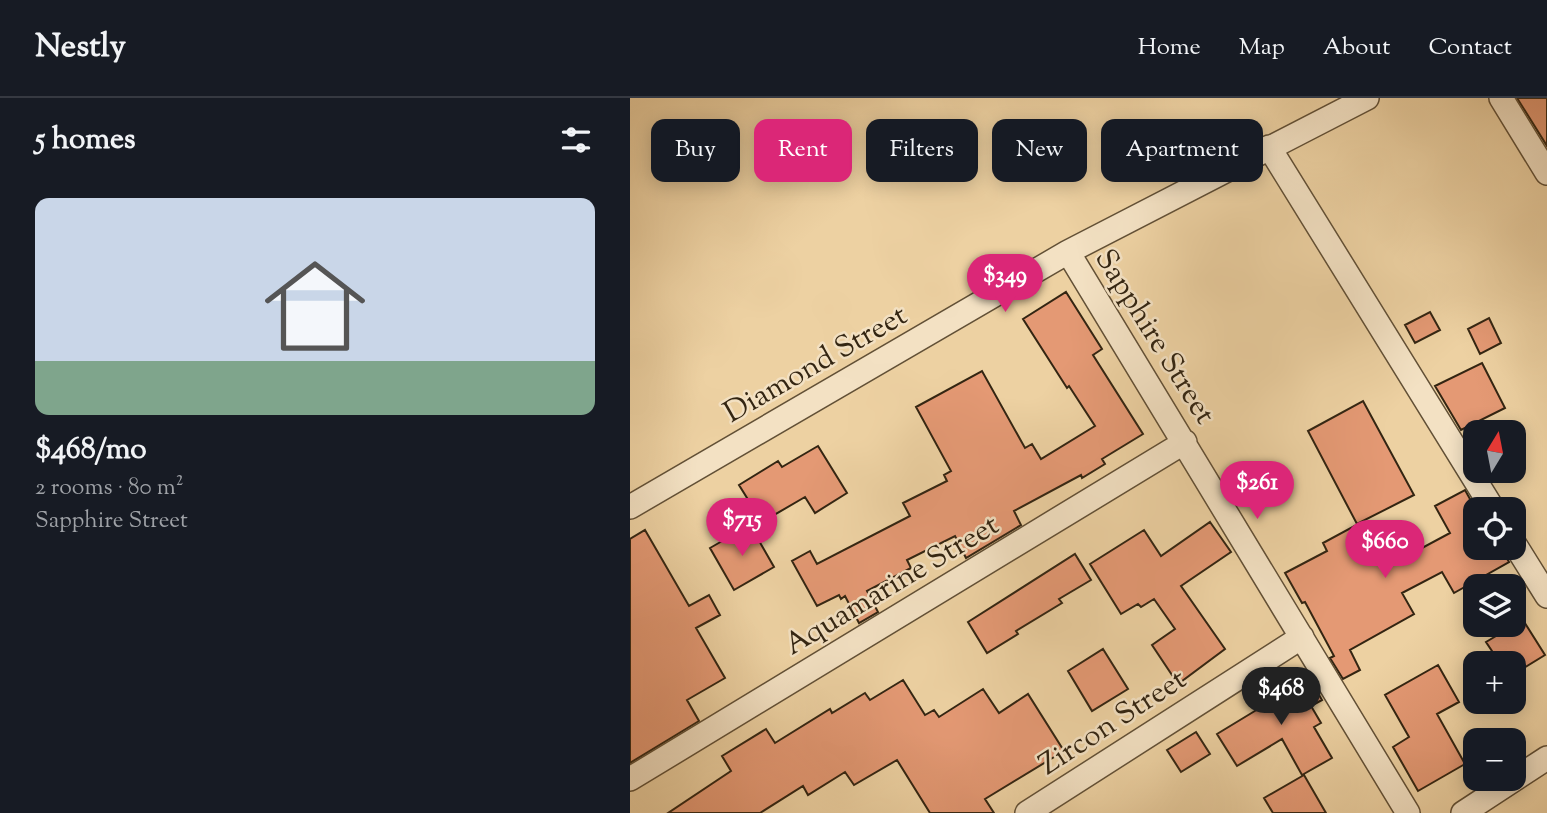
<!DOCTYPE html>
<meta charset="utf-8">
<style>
body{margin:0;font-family:"Sorts Mill Goudy",serif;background:#242831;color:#f1f3f6;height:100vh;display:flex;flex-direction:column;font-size:26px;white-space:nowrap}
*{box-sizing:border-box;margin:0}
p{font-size:23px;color:#9ea1a6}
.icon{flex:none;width:38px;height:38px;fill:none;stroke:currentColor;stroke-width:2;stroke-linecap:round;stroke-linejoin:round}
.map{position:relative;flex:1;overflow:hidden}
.details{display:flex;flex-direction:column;background:#171b24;width:630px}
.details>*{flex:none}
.hud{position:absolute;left:21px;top:21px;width:665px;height:63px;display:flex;gap:14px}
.needle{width:46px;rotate:10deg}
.controls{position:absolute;left:833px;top:322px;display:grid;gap:14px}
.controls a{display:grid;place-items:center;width:63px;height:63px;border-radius:14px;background:#171b24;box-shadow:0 4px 18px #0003;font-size:35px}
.price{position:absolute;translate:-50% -60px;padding:0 16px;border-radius:24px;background:#db2777;color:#fff;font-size:23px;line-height:46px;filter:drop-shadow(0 2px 4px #0008)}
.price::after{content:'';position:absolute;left:50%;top:42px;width:21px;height:16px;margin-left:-10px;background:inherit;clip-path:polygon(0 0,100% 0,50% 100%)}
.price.current{background:#222;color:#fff}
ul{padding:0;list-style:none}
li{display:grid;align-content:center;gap:14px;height:371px;padding:0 35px}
li span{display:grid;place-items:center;height:217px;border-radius:14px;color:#555}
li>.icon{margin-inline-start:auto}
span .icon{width:126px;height:126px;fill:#fffc;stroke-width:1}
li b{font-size:30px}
h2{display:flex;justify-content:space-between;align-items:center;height:84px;padding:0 35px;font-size:30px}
.tag{padding:0 24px;border-radius:14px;background:#171b24;box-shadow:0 4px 18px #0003;font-size:24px;line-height:63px}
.tag.current{background:#db2777;color:#fff}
header{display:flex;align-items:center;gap:42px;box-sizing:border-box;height:98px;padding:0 35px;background:#171b24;border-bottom:2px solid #363941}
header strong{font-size:33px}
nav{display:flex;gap:38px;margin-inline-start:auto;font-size:24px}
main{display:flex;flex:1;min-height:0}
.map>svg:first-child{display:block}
.building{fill:#e49974;stroke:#332512;stroke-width:2}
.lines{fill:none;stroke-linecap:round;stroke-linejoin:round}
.minor-casing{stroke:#625036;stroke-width:26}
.minor{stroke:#f3e1c3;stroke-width:23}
.labels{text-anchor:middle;stroke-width:5;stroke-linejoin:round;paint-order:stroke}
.street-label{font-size:30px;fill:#332512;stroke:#f3e1c3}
</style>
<header>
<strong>Nestly</strong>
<nav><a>Home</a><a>Map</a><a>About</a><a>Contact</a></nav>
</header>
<main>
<section class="details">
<h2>5 homes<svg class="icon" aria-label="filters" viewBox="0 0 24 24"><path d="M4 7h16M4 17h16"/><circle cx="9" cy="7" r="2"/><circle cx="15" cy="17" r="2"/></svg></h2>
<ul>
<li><span style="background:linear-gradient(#c9d6e8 75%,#7fa58c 0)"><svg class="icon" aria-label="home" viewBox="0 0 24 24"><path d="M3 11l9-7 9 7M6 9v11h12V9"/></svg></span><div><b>$468/mo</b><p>2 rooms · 80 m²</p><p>Sapphire Street</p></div></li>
</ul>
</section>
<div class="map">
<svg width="917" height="715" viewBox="0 0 917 715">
<rect width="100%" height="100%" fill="#edd1a2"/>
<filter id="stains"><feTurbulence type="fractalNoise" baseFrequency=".00286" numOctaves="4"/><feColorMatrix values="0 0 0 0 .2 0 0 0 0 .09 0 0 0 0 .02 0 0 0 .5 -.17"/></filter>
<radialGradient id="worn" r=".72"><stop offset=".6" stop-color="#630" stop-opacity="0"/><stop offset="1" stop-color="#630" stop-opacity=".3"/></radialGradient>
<!-- building -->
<path class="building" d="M887,0H917V48Z
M436,194L472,251L463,257L513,336L472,361L475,366L452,380L451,377L384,413L391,427L336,460L325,438L277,462L281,470L237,493L248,514L229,525L215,498L211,501L209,497L187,508L162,463L180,453L187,466L280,418L273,405L317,383L314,377L321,373L286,309L352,273L395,350L402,346L411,361L465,328L439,288L437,290L393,221Z
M800,214L810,232L785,245L775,227Z
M859,220L871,245L850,256L838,231Z
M852,265L875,310L831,332L805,288Z
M733,303L784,397L727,426L678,333Z
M188,348L217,395L185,415L175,399L132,424L109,387L148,363L152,369Z
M835,392L845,410V450H871L879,464L824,495L812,474L772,495L784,516L720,552L730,572L713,581L700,560L704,558L675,504L672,505L655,475L697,453L693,445L728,426L753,471L820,435L805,408Z
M580,424L601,454L551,488L595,551L548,586L522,547L545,531L524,501L511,509L508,506L491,516L460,466L514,432L531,458Z
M120,427L144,469L104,492L80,450Z
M15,432L59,508L79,497L90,517L66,530L95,580L57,602L69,623L0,665V441Z
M445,456L461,482L429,501L432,505L386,533L388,536L357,555L338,524Z
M893,522L915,557L884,576V565H870L856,544Z
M473,551L498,591L462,613L438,573Z
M808,567L829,604L807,616L835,666L788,693L763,649L779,639L755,597Z
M676,574L692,602L681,608L691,625L684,629L702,660L672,677L652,641L607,668L587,636L638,605L634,598Z
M273,582L295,617L304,612L309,619L353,591L369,615L398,596L434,653L355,701L364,715H300L267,662L224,687L215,674L178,697L173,688L130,715H38L101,673L92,658L136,631L145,645L200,611L202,615L235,595L240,602Z
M566,634L580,656L551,674L537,652Z
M674,677L696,715H643L634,700Z"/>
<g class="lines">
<defs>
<path id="minor" d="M871,0L917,75
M639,49L863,411
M438,154L778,715
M0,409L438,154L737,0
M884,445L917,498
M0,681L555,344
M397,715L672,539
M833,715L917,660"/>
</defs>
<!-- minor casing -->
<use href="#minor" class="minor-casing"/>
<!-- minor -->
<use href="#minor" class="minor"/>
</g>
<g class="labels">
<!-- street labels -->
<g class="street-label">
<text transform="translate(526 238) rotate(58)" y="10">Sapphire Street</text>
<text transform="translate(185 265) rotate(-30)" y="10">Diamond Street</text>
<text transform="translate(261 486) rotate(-31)" y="10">Aquamarine Street</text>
<text transform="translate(482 623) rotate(-33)" y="10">Zircon Street</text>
</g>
</g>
<rect width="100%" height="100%" filter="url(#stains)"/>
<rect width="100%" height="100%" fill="url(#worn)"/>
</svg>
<div class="controls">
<a><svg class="needle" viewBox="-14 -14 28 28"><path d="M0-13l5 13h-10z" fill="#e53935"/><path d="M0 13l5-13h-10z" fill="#9ea1a6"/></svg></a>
<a><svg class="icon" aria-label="locate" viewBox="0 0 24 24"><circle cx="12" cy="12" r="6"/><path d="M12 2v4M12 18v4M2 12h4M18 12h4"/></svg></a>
<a><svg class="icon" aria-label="layers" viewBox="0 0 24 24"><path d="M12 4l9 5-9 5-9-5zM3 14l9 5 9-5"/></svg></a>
<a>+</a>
<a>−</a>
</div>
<b class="price" style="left:375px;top:216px">$349</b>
<b class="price" style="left:627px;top:423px">$261</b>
<b class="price" style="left:112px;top:460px">$715</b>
<b class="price" style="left:755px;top:482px">$660</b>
<b class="price current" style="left:651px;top:629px">$468</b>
<div class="hud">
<a class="tag">Buy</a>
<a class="tag current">Rent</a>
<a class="tag">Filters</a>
<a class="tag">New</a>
<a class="tag">Apartment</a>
</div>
</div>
</main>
